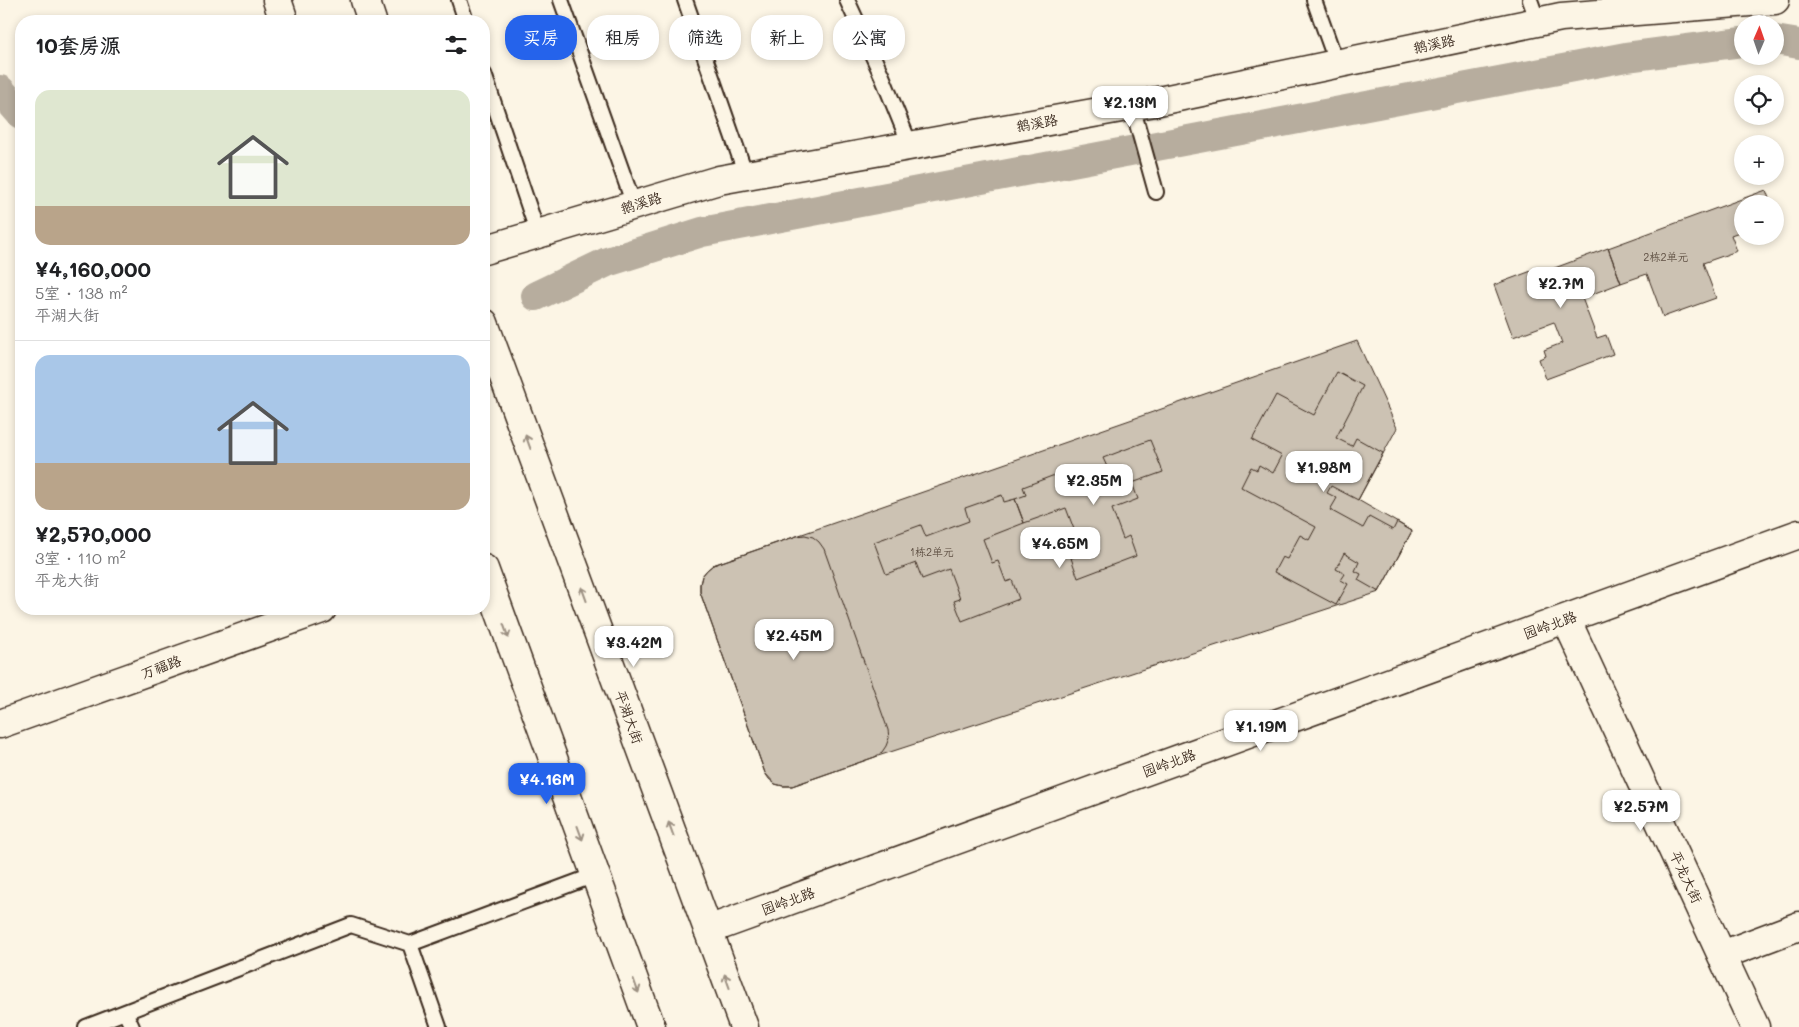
<!DOCTYPE html>
<html lang="zh">
<meta charset="utf-8">
<style>
body{margin:0;font-family:Mali,"LXGW WenKai TC",sans-serif;background:#f2f2f2;color:#202124;height:100vh;display:flex;flex-direction:column;font-size:19px;white-space:nowrap}
*{box-sizing:border-box;margin:0}
p{font-size:16px;color:#757577}
.icon{flex:none;width:28px;height:28px;fill:none;stroke:currentColor;stroke-width:2;stroke-linecap:round;stroke-linejoin:round}
.map{position:relative;flex:1;overflow:hidden}
.side{position:absolute;left:15px;top:15px;width:475px;height:600px;display:flex;flex-direction:column;background:#fff;border-radius:20px;box-shadow:0 2px 8px #0003}
.side>*{flex:none}
.banner{position:absolute;left:505px;top:15px;width:475px;height:45px;display:flex;gap:10px}
.needle{width:32px;rotate:2deg}
.controls{position:absolute;left:1734px;top:15px;display:grid;gap:10px}
.controls a{display:grid;place-items:center;width:50px;height:50px;border-radius:50%;background:#fff;box-shadow:0 2px 8px #0003;font-size:25px}
.price{position:absolute;translate:-50% -42px;padding:0 11px;border-radius:10px;background:#fff;color:#222;font-size:16px;line-height:32px;filter:drop-shadow(0 1px 2px #0008)}
.price::after{content:'';position:absolute;left:50%;top:30px;width:15px;height:11px;margin-left:-8px;background:inherit;clip-path:polygon(0 0,100% 0,50% 100%)}
.price.active{background:#2563eb;color:#fff}
ul{padding:0;list-style:none}
li{display:grid;align-content:center;gap:10px;height:265px;padding:0 20px}
li+li{border-top:1px solid #e0e0e0}
li span{display:grid;place-items:center;height:155px;border-radius:15px;color:#555}
li>.icon{margin-inline-start:auto}
span .icon{width:90px;height:90px;fill:#fffc;stroke-width:1}
li b{font-size:21px}
h2{display:flex;justify-content:space-between;align-items:center;height:60px;padding:0 20px;font-size:21px}
.chip{padding:0 18px;border-radius:20px;background:#fff;box-shadow:0 2px 8px #0003;font-size:18px;line-height:45px}
.chip.active{background:#2563eb;color:#fff}
.map>svg:first-child{display:block}
.lines{fill:none;stroke-linecap:round;stroke-linejoin:round}
.canal{stroke:#b7ad9e;stroke-width:30}
.building{fill:#ccc2b3;stroke:#3b2a1e}
.lane-casing{stroke:#3b2a1e;stroke-width:18}
.street-casing{stroke:#3b2a1e;stroke-width:31}
.secondary-casing{stroke:#3b2a1e;stroke-width:31}
.lane{stroke:#fcf5e5;stroke-width:14}
.street{stroke:#fcf5e5;stroke-width:28}
.secondary{stroke:#fcf5e5;stroke-width:28}
.oneway{stroke:#9c9082}
.labels{text-anchor:middle;stroke-width:4;stroke-linejoin:round;paint-order:stroke}
.number-label{font-size:11px;fill:#5f5043}
.street-label{font-size:14px;fill:#3b2a1e;stroke:#fcf5e5}
</style>
<div class="map">
<svg width="1799" height="1027" viewBox="0 0 1799 1027">
<rect width="100%" height="100%" fill="#fcf5e5"/>
<filter id="ink" filterUnits="userSpaceOnUse"><feTurbulence type="fractalNoise" baseFrequency=".02" numOctaves="2"/><feDisplacementMap in="SourceGraphic" scale="10" xChannelSelector="R" yChannelSelector="G"/><feConvolveMatrix kernelMatrix="1 2 1 2 8 2 1 2 1" color-interpolation-filters="sRGB"/></filter>
<g filter="url(#ink)">
<g class="lines">
<!-- canal -->
<path class="canal" d="M1775,40L1799,44
M0,90L21,114
M536,296L607,262L702,232L1626,57L1742,42"/>
</g>
<!-- building -->
<path class="building" d="M1766,190L1771,204H1742V231L1731,235L1737,251L1703,263L1716,298L1663,317L1647,274L1621,283L1608,248Z
M1608,248L1621,283L1582,298L1597,338L1606,335L1613,354L1546,379L1539,359L1546,356L1544,350L1562,343L1554,322L1513,337L1494,285L1534,270L1536,275Z
M1357,341L1397,428L1358,500L1412,531L1379,592L875,757L792,786H783L775,784L769,779L765,773L700,592V584L702,576L707,570L713,565Z
M1337,372L1363,386L1336,438L1352,446L1356,438L1383,453L1358,500L1331,486L1327,493L1337,498L1330,510L1363,528L1369,517L1393,530L1397,522L1412,531L1379,592L1358,580L1361,574L1355,571L1359,562L1344,553L1336,569L1345,574L1341,580L1348,584L1336,605L1274,572L1282,557L1287,559L1300,535L1309,540L1316,527L1241,487L1251,467L1257,470L1259,465L1273,473L1282,456L1252,440L1276,395L1314,415Z
M1150,440L1163,472L1132,483L1138,499L1112,509L1123,539L1129,536L1136,556L1078,578L1071,558L1076,556L1069,535L1075,532L1066,508L1024,523L1015,499L1026,495L1023,487L1060,473L1065,485L1108,469L1103,458Z
M1002,495L1004,502L1015,499L1024,523L983,539L992,563L998,561L1006,582L1012,580L1019,599L962,621L954,601L960,599L949,569L922,579L916,563L886,574L874,542L921,525L926,537L969,521L965,508Z
M805,535L813,537L819,542L824,549L888,730L889,738L886,746L882,752L875,757L792,786H783L775,784L765,773L700,592V584L702,576L707,570L713,565L797,536Z"/>
<g class="lines">
<defs>
<path id="lane" d="M459,0L466,21
M561,0L634,205
M685,0L746,175
M847,0L882,76L910,145
M1314,0L1337,64
M1530,0L1538,22
M484,74L538,234
M1132,106L1156,192
M410,944L439,1027
M125,1012L132,1027
M86,1027L351,925L410,944L595,875"/>
<path id="street" d="M1566,619L1755,1027
M0,724L322,609
M708,930L1799,534
M1722,955L1799,926"/>
<path id="secondary" d="M277,0L284,21
M365,0L372,21
M484,250L719,180L1149,103L1561,17L1775,0
M484,323L744,1027
M484,569L651,1027"/>
</defs>
<!-- lane casing -->
<use href="#lane" class="lane-casing"/>
<!-- street casing -->
<use href="#street" class="street-casing"/>
<!-- secondary casing -->
<use href="#secondary" class="secondary-casing"/>
<!-- lane -->
<use href="#lane" class="lane"/>
<!-- street -->
<use href="#street" class="street"/>
<!-- secondary -->
<use href="#secondary" class="secondary"/>
</g>
<!-- one-way arrows -->
<defs><path id="oneway-shaft" d="M-6 0H5M1.5-3L5.5 0L1.5 3" fill="none" stroke-width="1.6" stroke-linecap="round" stroke-linejoin="round" transform="scale(1.25)"/></defs>
<g class="oneway">
<use href="#oneway-shaft" transform="translate(528 442) rotate(-110)"/>
<use href="#oneway-shaft" transform="translate(584 594) rotate(-110)"/>
<use href="#oneway-shaft" transform="translate(506 631) rotate(70)"/>
<use href="#oneway-shaft" transform="translate(671 829) rotate(-110)"/>
<use href="#oneway-shaft" transform="translate(580 833) rotate(70)"/>
<use href="#oneway-shaft" transform="translate(727 981) rotate(-110)"/>
<use href="#oneway-shaft" transform="translate(636 986) rotate(70)"/>
</g>
</g>
<g class="labels">
<!-- number labels -->
<g class="number-label">
<text x="1666" y="261">2栋2单元</text>
<text x="932" y="556">1栋2单元</text>
</g>
<!-- street labels -->
<g class="street-label">
<text transform="translate(1434 44) rotate(-12)" y="5">鹅溪路</text>
<text transform="translate(1037 123) rotate(-10)" y="5">鹅溪路</text>
<text transform="translate(641 203) rotate(-17)" y="5">鹅溪路</text>
<text transform="translate(1550 625) rotate(-20)" y="5">园岭北路</text>
<text transform="translate(161 667) rotate(-20)" y="5">万福路</text>
<text transform="translate(629 717) rotate(70)" y="5">平湖大街</text>
<text transform="translate(1169 763) rotate(-20)" y="5">园岭北路</text>
<text transform="translate(1686 877) rotate(65)" y="5">平龙大街</text>
<text transform="translate(788 901) rotate(-20)" y="5">园岭北路</text>
</g>
</g>
</svg>
<div class="controls">
<a><svg class="needle" viewBox="-14 -14 28 28"><path d="M0-13l5 13h-10z" fill="#e53935"/><path d="M0 13l5-13h-10z" fill="#757577"/></svg></a>
<a><svg class="icon" aria-label="locate" viewBox="0 0 24 24"><circle cx="12" cy="12" r="6"/><path d="M12 2v4M12 18v4M2 12h4M18 12h4"/></svg></a>
<a>+</a>
<a>−</a>
</div>
<b class="price" style="left:1130px;top:128px">¥2.13M</b>
<b class="price" style="left:1561px;top:309px">¥2.7M</b>
<b class="price" style="left:1324px;top:493px">¥1.98M</b>
<b class="price" style="left:1094px;top:506px">¥2.35M</b>
<b class="price" style="left:1060px;top:569px">¥4.65M</b>
<b class="price" style="left:794px;top:661px">¥2.45M</b>
<b class="price" style="left:634px;top:668px">¥3.42M</b>
<b class="price" style="left:1261px;top:752px">¥1.19M</b>
<b class="price active" style="left:547px;top:805px">¥4.16M</b>
<b class="price" style="left:1641px;top:832px">¥2.57M</b>
<div class="banner">
<a class="chip active">买房</a>
<a class="chip">租房</a>
<a class="chip">筛选</a>
<a class="chip">新上</a>
<a class="chip">公寓</a>
</div>
<section class="side">
<h2>10套房源<svg class="icon" aria-label="filters" viewBox="0 0 24 24"><path d="M4 7h16M4 17h16"/><circle cx="9" cy="7" r="2"/><circle cx="15" cy="17" r="2"/></svg></h2>
<ul>
<li><span style="background:linear-gradient(#dfe7d0 75%,#b9a48a 0)"><svg class="icon" aria-label="home" viewBox="0 0 24 24"><path d="M3 11l9-7 9 7M6 9v11h12V9"/></svg></span><div><b>¥4,160,000</b><p>5室 · 138 m²</p><p>平湖大街</p></div></li>
<li><span style="background:linear-gradient(#a9c7e8 70%,#b9a48a 0)"><svg class="icon" aria-label="home" viewBox="0 0 24 24"><path d="M3 11l9-7 9 7M6 9v11h12V9"/></svg></span><div><b>¥2,570,000</b><p>3室 · 110 m²</p><p>平龙大街</p></div></li>
</ul>
</section>
</div>
